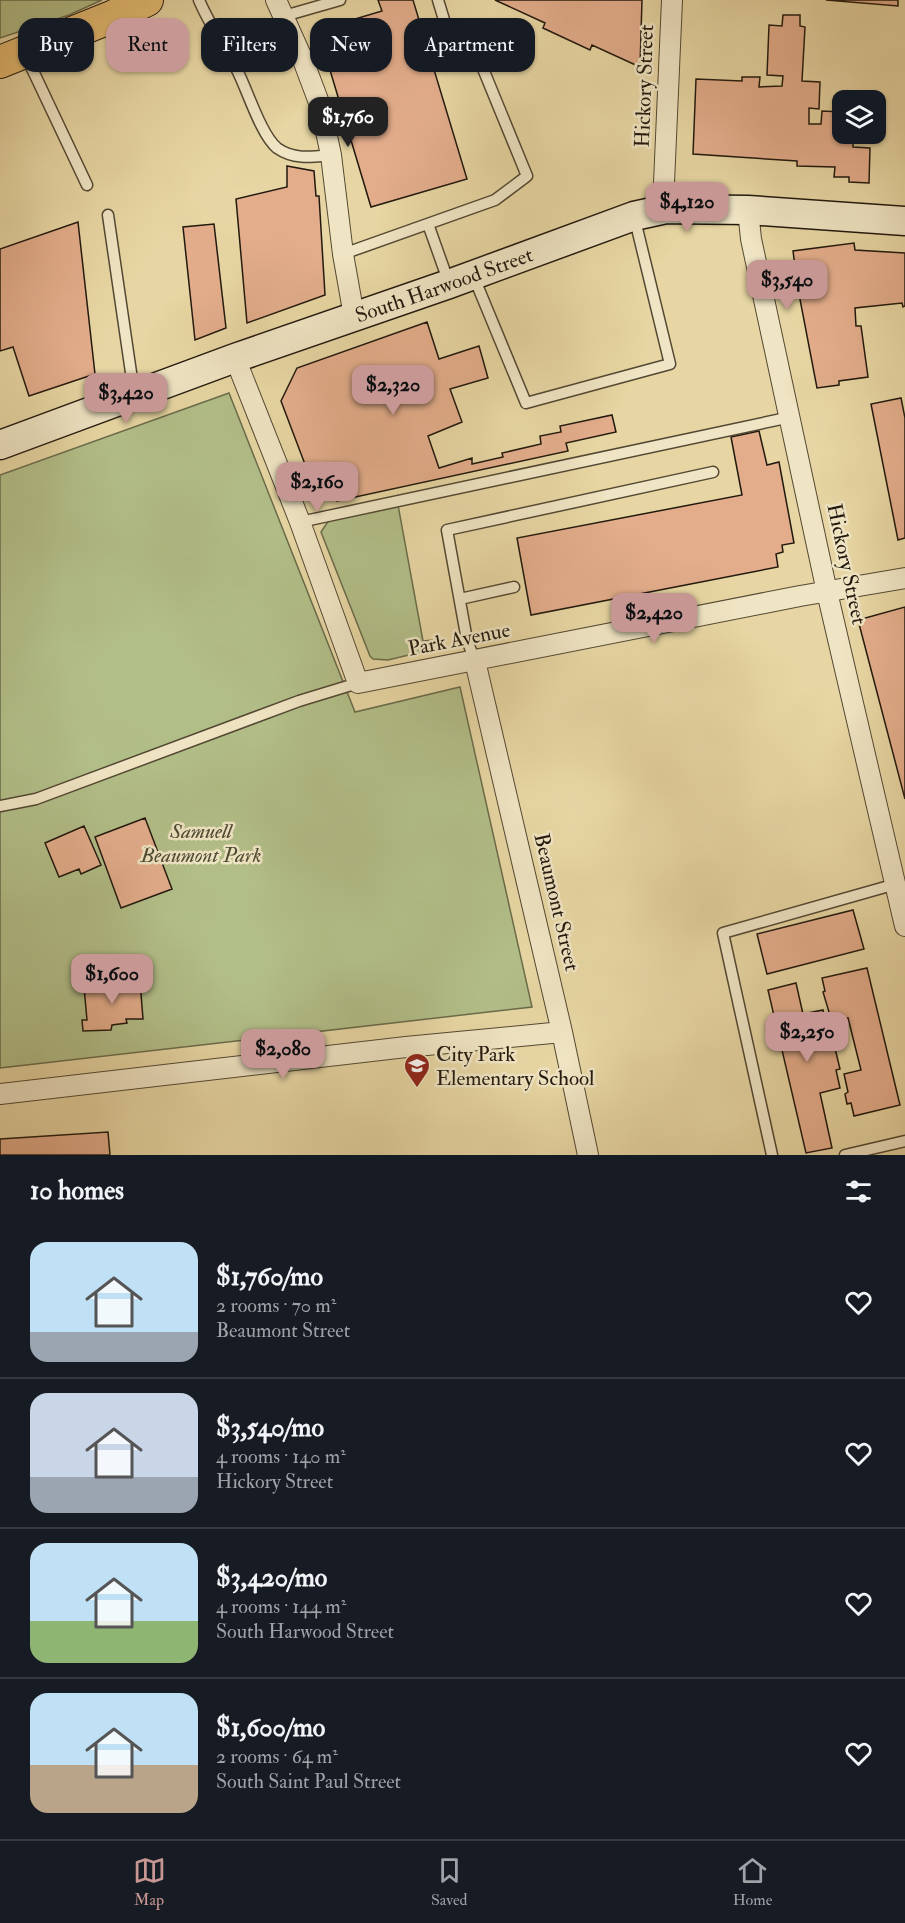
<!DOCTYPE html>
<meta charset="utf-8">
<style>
body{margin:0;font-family:"IM FELL Double Pica",serif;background:#20242c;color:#f1f3f6;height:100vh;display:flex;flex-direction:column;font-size:22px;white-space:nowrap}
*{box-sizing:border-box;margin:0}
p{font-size:20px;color:#9ea1a6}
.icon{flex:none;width:33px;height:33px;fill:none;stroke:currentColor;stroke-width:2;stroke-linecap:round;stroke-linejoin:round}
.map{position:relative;height:1155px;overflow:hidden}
.side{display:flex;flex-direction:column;background:#171b24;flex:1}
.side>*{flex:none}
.banner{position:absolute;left:18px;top:18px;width:600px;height:54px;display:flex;gap:12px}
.buttons{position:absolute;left:832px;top:90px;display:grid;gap:12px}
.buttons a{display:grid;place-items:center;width:54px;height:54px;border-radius:12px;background:#171b24;box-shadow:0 2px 4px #0004;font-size:30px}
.price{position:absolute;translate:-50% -51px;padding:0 14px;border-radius:12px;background:#c59692;color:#111;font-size:20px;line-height:39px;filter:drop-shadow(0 2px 3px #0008)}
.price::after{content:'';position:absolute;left:50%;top:36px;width:18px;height:14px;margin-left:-9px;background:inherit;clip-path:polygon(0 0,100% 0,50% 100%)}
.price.selected{background:#222;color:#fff}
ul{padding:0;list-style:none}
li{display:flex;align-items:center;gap:18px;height:150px;padding:0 30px}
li+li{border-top:2px solid #363941}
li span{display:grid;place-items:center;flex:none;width:168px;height:120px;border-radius:18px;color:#555}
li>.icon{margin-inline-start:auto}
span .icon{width:72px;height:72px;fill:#fffc;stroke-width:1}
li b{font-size:26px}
h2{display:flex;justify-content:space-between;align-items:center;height:72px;padding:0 30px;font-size:26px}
.pill{padding:0 21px;border-radius:18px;background:#171b24;box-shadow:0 2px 4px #0004;font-size:21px;line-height:54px}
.pill.selected{background:#c59692;color:#111}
.tab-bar{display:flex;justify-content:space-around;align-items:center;height:84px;border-top:2px solid #363941;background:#171b24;font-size:16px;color:#9ea1a6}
.tab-bar a{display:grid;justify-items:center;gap:3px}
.tab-bar .selected{color:#c59692}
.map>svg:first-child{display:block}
.green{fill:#b2be88;stroke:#6a6c4b;stroke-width:1.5}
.building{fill:#e3ad8b;stroke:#22190e;stroke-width:1.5}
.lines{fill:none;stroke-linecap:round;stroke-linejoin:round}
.service-casing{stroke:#534833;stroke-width:13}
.minor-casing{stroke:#534833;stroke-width:22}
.secondary-casing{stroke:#22190e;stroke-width:31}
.primary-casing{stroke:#22190e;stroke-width:34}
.service{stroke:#efe4c3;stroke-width:10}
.minor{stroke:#efe4c3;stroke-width:20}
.secondary{stroke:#efe4c3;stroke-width:28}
.primary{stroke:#e4bb72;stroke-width:32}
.labels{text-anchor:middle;stroke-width:5;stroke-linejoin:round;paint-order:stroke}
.street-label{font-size:21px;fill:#22190e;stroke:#efe4c3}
.park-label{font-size:21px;font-style:italic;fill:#4d4b33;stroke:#efe4c3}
.poi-label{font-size:21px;fill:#22190e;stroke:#efe4c3;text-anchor:start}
</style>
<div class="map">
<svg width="905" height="1155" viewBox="0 0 905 1155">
<rect width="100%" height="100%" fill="#e7d6a3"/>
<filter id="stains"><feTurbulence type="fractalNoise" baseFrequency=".00333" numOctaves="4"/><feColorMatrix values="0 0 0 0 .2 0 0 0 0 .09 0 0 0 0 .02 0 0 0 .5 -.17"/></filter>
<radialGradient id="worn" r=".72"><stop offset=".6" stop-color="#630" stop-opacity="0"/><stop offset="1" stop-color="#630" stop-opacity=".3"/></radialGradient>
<!-- green -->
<path class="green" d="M0,0H102L69,15L0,38Z
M229,393L355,712L460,687L532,1007L0,1068V475Z
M398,505L423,641L432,640L434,649L388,660L373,659L370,656L321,532L329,520Z"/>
<!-- building -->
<path class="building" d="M378,0H413L467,179L371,207L318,30L382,11Z
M495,0H642L640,67L592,45L590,50L543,28L545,23Z
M826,0H898V6Z
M783,15H800V26L805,27L802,81L820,82L819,109L809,108V124H821L822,111L843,112V134H853V147L870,148L869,183L849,182V177H834L835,167L797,166V161L693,154L696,79L742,81V77H760L759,87L782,86L783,76L767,75L769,25L782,26Z
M287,166L314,171L316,196H319L325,295L247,323L236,199L287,187Z
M78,222L95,374L29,396L13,347L0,351V249Z
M214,224L226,328L195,340L183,227Z
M854,243L855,250L905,253V306L903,307L902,303L855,308L856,326H861L868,377L839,381V385L817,388L798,289L793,251Z
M427,322L439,359L479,346L488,378L450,389L462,422L428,436L439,468L472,458V464L503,457L502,453L541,444L540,436L561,432L560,426L612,415L616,432L566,443L568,451L337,501L314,488L281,401L297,368Z
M901,398L905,418V538L898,540L871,404Z
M759,431L767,465L779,462L794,543L782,545L783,552L776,554L778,567L531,615L517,538L742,495L731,437Z
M905,607V799L858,620Z
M145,818L172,889L121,908L95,837Z
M84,826L101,865L81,874L79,869L59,877L45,843Z
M853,910L864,949L767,974L757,934Z
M867,968L900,1105L854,1116L851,1103L847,1104L845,1094L848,1092L844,1074L861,1070L848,1018L832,1022L823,992L825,991L822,978Z
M115,979L116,984L140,981L143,1019H126L127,1023L112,1025L111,1030L83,1031L82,1020H87L84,987L96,985L95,982Z
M796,983L803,1014L823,1010L825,1020L828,1019L840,1069L836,1070L840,1088L820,1093L832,1148L806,1153L768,990Z
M108,1132L110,1155H0V1139Z"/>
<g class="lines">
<defs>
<path id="service" d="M199,0C209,24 225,47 237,70C247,89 261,135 277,148C294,160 312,157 331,155
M284,16L340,0
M26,56L87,185
M108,215L134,393
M428,224L449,283
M343,254L495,200L527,176L470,37L445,23L438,0
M473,275L526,403L670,364L634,216
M300,522L791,417
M460,599L514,587
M475,661L467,640L447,530L713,472
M0,806L36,799L299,701L358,683
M772,1155L723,933L896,884
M845,1155L905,1141"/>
<path id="minor" d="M276,0L303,60L321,108L331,155L343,254L354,316
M666,209L664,183L672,0
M748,210L751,239L827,592L905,926
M235,358L300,522L358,683L800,596L905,578
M475,661L562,1032L588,1155
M0,1094L406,1047L562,1032"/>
<g id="secondary">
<path id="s1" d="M0,445L235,358L449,284L634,216L666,209L748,210L905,221"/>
</g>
<path id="primary" d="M0,62L114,16L147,0"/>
</defs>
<!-- service casing -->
<use href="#service" class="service-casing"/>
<!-- minor casing -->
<use href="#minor" class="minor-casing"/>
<!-- secondary casing -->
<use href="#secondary" class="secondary-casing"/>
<!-- primary casing -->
<use href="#primary" class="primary-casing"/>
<!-- service -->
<use href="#service" class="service"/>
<!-- minor -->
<use href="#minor" class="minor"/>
<!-- secondary -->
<use href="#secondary" class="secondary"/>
<!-- primary -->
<use href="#primary" class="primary"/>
</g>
<!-- icons -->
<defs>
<symbol id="school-pin" viewBox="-11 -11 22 30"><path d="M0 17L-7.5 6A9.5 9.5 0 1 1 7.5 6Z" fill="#8f2418" stroke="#efe4c3"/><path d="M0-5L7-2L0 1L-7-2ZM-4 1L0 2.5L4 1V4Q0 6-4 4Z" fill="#fff"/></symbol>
</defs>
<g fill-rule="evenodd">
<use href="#school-pin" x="402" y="1051" width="30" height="40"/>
</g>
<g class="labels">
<!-- street labels -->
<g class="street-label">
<text transform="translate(644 86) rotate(-88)" y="7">Hickory Street</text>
<text dy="7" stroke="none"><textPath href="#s1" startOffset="472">South Harwood Street</textPath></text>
<text transform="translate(847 564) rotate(78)" y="7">Hickory Street</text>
<text transform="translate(459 639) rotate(-11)" y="7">Park Avenue</text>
<text transform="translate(557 902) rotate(77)" y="7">Beaumont Street</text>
</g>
<!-- park labels -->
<g class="park-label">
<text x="201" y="838">Samuell<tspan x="201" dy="24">Beaumont Park</tspan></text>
</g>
<!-- poi labels -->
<g class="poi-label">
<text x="436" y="1061">City Park<tspan x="436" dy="24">Elementary School</tspan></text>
</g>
</g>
<rect width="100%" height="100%" filter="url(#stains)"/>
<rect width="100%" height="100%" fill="url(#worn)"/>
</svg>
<div class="buttons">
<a><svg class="icon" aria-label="layers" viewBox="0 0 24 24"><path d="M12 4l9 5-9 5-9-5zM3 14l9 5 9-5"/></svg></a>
</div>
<b class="price selected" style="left:348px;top:148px">$1,760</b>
<b class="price" style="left:687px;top:233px">$4,120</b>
<b class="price" style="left:787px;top:311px">$3,540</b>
<b class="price" style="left:393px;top:416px">$2,320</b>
<b class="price" style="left:126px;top:424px">$3,420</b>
<b class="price" style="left:317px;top:513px">$2,160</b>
<b class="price" style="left:654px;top:644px">$2,420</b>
<b class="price" style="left:112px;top:1005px">$1,600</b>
<b class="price" style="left:807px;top:1063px">$2,250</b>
<b class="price" style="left:283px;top:1080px">$2,080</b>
<div class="banner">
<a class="pill">Buy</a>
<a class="pill selected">Rent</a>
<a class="pill">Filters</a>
<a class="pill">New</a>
<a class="pill">Apartment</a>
</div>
</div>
<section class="side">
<h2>10 homes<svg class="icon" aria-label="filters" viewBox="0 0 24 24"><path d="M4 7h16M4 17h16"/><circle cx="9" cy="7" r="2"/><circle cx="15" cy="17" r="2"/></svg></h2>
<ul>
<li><span style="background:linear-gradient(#bfe0f5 75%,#9aa5b1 0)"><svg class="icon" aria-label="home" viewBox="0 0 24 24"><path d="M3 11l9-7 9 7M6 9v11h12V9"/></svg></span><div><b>$1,760/mo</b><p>2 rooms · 70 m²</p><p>Beaumont Street</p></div><svg class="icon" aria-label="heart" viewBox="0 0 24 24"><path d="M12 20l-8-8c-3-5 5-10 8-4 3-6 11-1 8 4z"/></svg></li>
<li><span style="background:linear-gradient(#c9d6e8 70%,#9aa5b1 0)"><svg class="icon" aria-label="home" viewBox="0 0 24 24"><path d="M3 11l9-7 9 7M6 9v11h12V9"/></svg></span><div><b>$3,540/mo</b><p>4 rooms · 140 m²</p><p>Hickory Street</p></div><svg class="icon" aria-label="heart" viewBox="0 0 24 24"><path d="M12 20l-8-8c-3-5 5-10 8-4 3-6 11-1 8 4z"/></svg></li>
<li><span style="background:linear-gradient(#bfe0f5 65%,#8fb573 0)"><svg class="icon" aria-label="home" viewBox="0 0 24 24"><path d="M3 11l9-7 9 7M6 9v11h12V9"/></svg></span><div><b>$3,420/mo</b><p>4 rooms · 144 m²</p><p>South Harwood Street</p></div><svg class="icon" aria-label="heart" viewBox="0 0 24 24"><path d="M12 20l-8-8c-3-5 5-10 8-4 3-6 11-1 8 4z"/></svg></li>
<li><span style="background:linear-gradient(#bfe0f5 60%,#b9a48a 0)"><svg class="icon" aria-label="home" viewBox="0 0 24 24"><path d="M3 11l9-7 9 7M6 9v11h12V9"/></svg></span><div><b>$1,600/mo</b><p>2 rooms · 64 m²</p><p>South Saint Paul Street</p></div><svg class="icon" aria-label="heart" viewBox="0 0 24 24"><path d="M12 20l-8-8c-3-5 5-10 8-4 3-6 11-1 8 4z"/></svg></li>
</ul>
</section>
<nav class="tab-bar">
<a class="selected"><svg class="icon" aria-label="map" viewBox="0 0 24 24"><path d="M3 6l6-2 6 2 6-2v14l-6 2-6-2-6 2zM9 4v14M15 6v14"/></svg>Map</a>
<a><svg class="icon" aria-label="saved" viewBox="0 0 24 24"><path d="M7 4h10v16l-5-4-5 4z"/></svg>Saved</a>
<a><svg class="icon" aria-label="home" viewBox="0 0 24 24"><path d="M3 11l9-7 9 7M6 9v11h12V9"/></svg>Home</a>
</nav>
